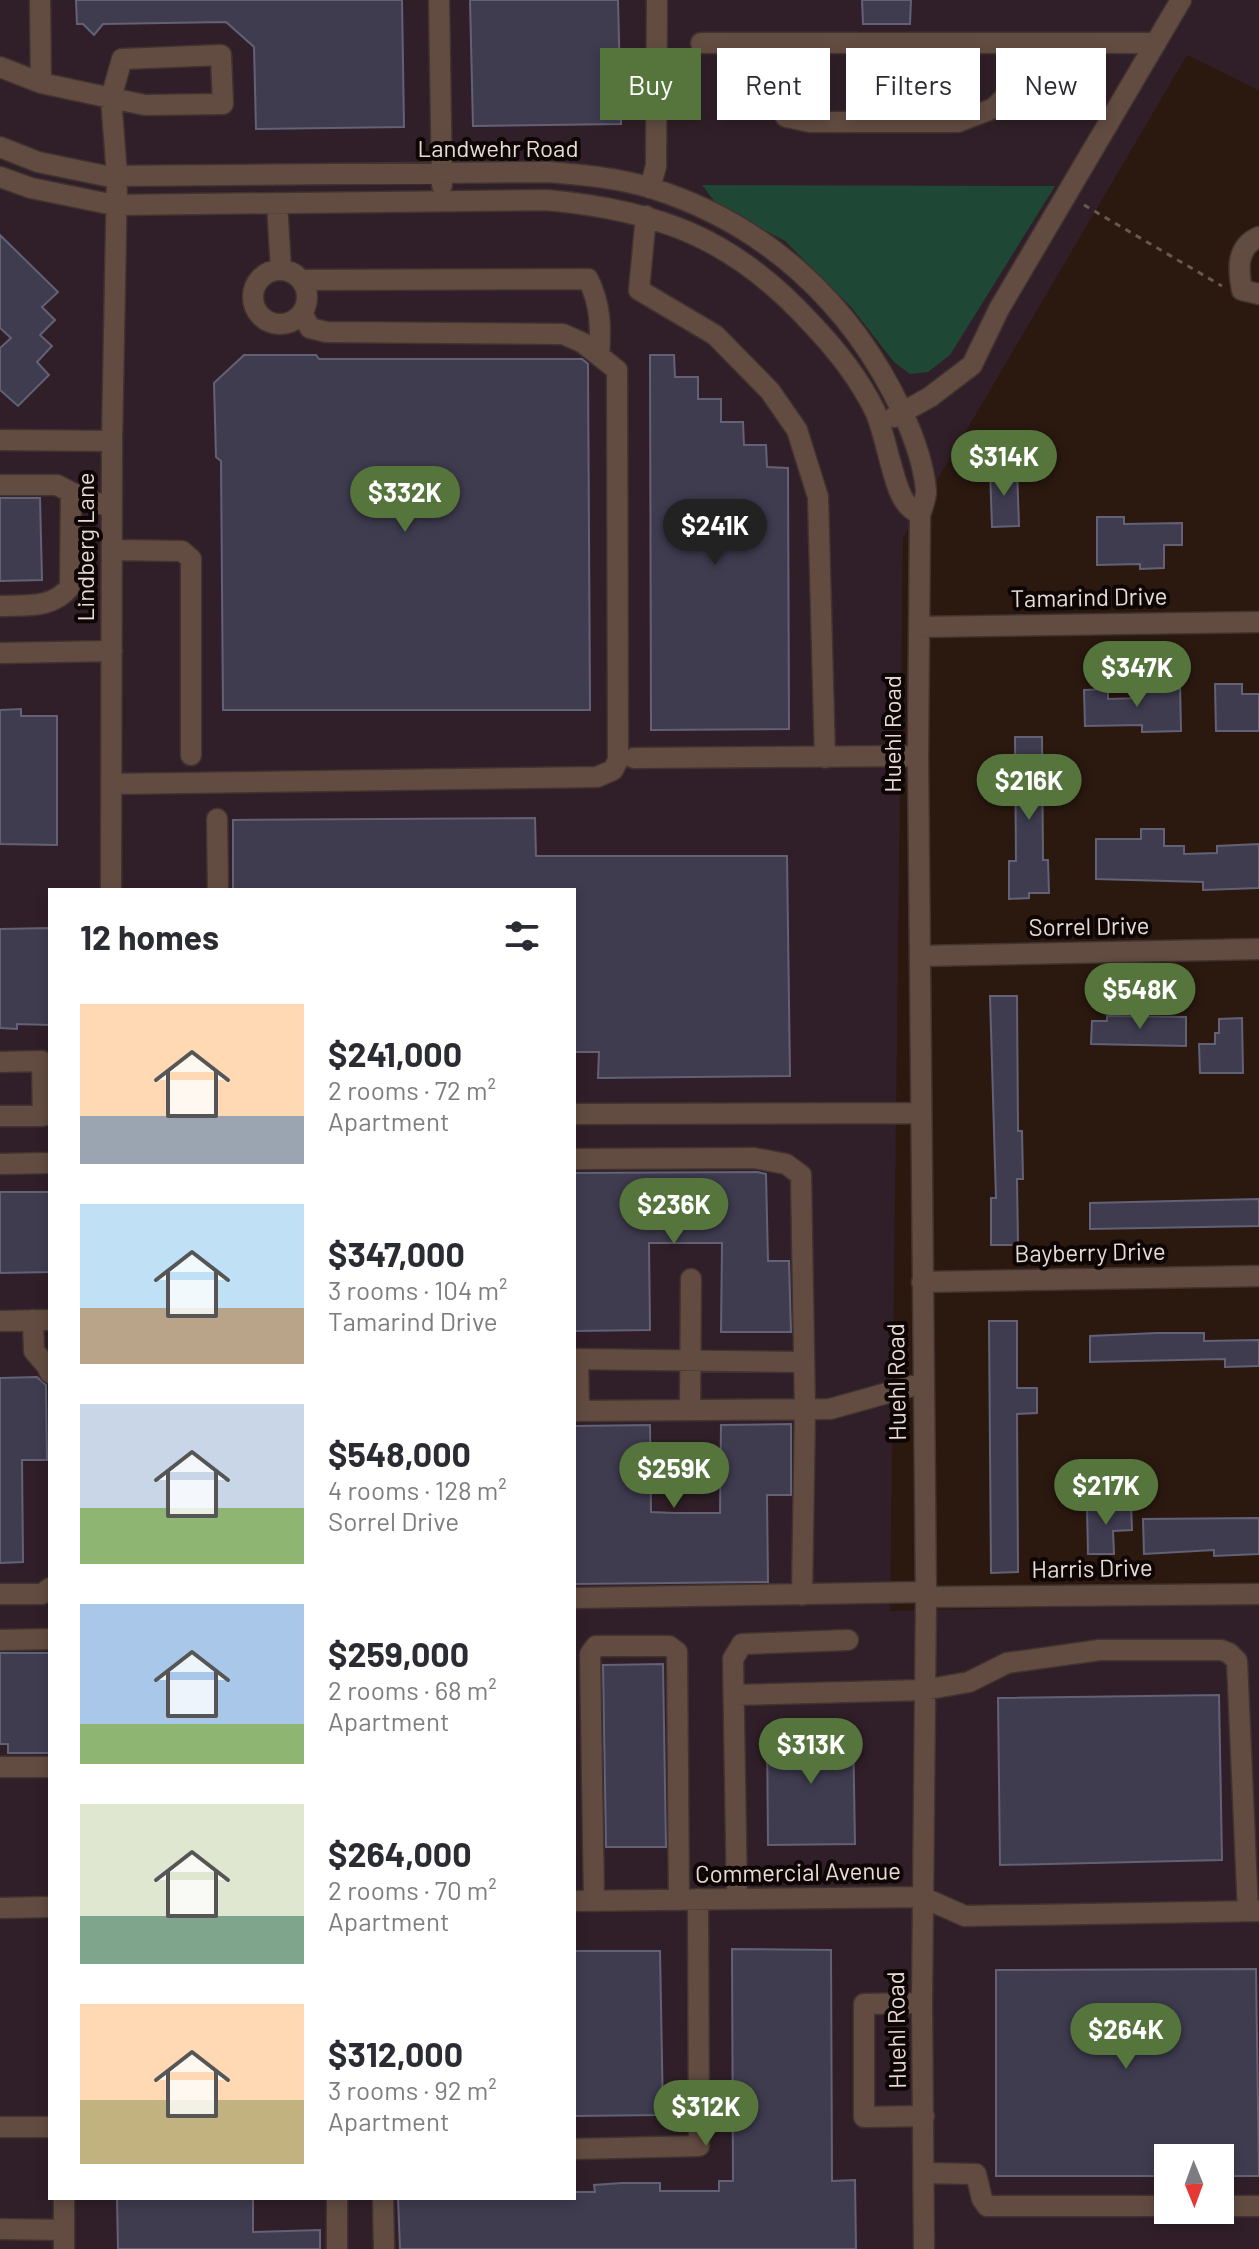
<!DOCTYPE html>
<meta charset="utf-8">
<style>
body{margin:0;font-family:Barlow,sans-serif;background:#f7f7f7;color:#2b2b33;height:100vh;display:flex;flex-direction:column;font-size:30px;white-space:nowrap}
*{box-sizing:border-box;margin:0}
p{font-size:26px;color:#7c7c81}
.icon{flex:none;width:44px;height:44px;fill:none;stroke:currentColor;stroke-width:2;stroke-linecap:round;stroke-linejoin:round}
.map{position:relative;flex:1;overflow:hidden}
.details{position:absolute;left:48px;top:888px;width:528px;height:1312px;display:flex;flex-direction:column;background:#fff;border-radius:0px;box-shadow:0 4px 12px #0003}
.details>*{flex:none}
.top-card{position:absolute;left:600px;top:48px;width:538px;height:72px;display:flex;gap:16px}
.needle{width:52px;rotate:179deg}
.buttons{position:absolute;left:1154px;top:2144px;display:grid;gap:16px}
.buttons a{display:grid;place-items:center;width:80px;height:80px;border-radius:0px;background:#fff;box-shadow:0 4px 12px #0003;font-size:40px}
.price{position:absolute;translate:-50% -68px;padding:0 18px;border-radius:28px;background:#55753c;color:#fff;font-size:26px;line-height:52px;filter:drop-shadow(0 2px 4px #0008)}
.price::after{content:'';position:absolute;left:50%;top:48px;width:24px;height:18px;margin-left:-12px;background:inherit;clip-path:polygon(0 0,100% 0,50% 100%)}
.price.active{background:#222;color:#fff}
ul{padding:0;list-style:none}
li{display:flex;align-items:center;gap:24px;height:200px;padding:0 32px}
li span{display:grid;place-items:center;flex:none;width:224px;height:160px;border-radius:0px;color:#555}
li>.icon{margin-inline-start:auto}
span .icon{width:96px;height:96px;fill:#fffc;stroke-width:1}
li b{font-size:34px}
h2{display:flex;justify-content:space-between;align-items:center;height:96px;padding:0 32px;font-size:34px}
.pill{padding:0 28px;border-radius:0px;background:#fff;box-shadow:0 4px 12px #0003;font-size:28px;line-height:72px}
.pill.active{background:#55753c;color:#fff}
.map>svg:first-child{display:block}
.commercial{fill:#301f28;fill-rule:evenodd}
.green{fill:#1f4736}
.building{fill:#3f3c50;stroke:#636176;stroke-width:2}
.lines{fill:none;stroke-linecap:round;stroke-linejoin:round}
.minor-casing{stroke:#41332f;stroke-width:23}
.path{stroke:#695850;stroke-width:3;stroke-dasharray:6 6;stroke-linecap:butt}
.minor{stroke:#624c42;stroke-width:20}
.labels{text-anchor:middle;stroke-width:8;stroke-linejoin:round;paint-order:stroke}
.street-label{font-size:24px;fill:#e8dad4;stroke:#0d0604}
</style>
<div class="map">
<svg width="1259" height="2249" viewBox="0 0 1259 2249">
<rect width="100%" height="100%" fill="#2b1910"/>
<!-- commercial -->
<path class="commercial" d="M0,0H1259V90L1187,55L903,538L890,1611L1259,1603V2249H0ZM50,890H574V2198H50ZM1168,2158H1220V2210H1168Z"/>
<!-- green -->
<path class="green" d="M702,185L1055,186L950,355L928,372L910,374L894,362L851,307L785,241L718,206Z"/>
<!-- building -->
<path class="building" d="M76,0H402L404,127L256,129L254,47L226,22L103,24L94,35L83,24H77Z
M470,0H618L621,124L473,126Z
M862,0H911L910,24H863Z
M0,235L58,292L42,307L55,320L40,335L52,346L37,362L49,375L18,406L0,390V348L11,338L0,328Z
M244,355H316L319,359H582L588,364L590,710H223L221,461L216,457L214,383Z
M650,355H674L675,377H698V399H721V422H743L744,445H766L767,467L788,468L789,729L651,730Z
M1017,468L1019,526L992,527L990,469Z
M0,498H40L42,580L0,581Z
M1097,517H1124V524L1182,523V545H1164V568L1140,569V564L1097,565Z
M1180,684L1181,731L1142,732V725L1085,726L1084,690L1108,689V699L1141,698V685Z
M1215,684H1242V694H1259V731H1216Z
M21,709V716H57V845L0,844V710Z
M1015,737H1042L1043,860H1048L1049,893H1029V898L1009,899V861H1016Z
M535,818L536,856H787L790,1076L598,1078L599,1052H574V890H233V820Z
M1141,829H1164V846H1184V854L1217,853V846L1259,844V888L1203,890V882L1096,879V839H1141Z
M50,928V1025L17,1024V1029L0,1028V929Z
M990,996H1017L1018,1131H1022L1023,1179H1017L1018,1245H991V1198H996Z
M1107,1016L1186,1017V1046L1091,1044L1092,1021H1107Z
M1242,1018L1243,1073H1200L1199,1044H1215V1033H1219V1019Z
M757,1172L766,1174L768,1261H789L791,1332H721L722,1243H649L650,1330L574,1331V1173Z
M0,1192H50V1272L0,1273Z
M1259,1199V1226L1090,1229V1203Z
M989,1321H1017V1388H1037V1413L1017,1414L1018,1572L991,1573Z
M1157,1333H1204V1341L1259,1340V1366L1225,1367V1359L1090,1362V1336Z
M37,1377L46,1385L47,1460H22L23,1562L0,1563V1378Z
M791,1424V1495H767L768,1582L574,1584V1426L650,1425L651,1512L675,1513H720L721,1425Z
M1131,1505L1132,1530L1113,1531L1114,1554H1088L1087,1506Z
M1259,1518V1554L1214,1556V1550L1144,1554L1143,1519Z
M0,1653H50V1753H8V1744H0Z
M663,1664L666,1847H606L603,1665Z
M1219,1695L1222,1860L1000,1865L998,1698Z
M853,1726L855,1844L768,1845L767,1727Z
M732,1949L831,1950L832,2181L855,2180L856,2249H400L398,2198H574V2192H595L594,2185L622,2183H660V2191H719V2181H733Z
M574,1951H660L663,2115L574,2116Z
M1256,1969L1259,2176H1220V2158H1168V2176H996V1970Z
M117,2198H253V2232L320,2230V2249H118Z"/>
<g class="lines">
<defs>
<path id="minor" d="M40,0L41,83
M439,0L442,185
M701,43H1156
M780,43C768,73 765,89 786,117L810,122H958L994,108L1010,92L1031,43
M221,55L223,104L145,105L111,98L122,59Z
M0,67L41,83L111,98L117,176L112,441L111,890
M0,147L38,162L106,176L549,172C584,175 618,178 651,188C766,224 851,303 902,411C913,435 924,464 926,491C926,499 922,508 920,515C915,511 909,508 906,503C894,490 885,432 875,411C859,378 835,348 810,322C733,238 658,210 546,200L114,205L31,188L0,177
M650,188L656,166L657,0
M277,203L281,270
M646,216L639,290L715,335L770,391L797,430L818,497L825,758
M1259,237C1236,247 1238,269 1242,290L1259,294
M253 297a27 27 0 1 1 54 0a27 27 0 1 1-54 0Z
M301,280L588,279C601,305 601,328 599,356
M894,417L930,397L972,365L999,309L1181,0
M0,440L112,441
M0,485H57L86,500L112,507
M920,515L918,756L926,1597L922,2003L924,2249
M112,550L182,551L191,559V755
M0,606C26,605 52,609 70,587L71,493
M919,627L1259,622
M0,653L112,651
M634,758L918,756
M111,784L597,777L613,770L618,760L617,370L583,343L563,334L326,332L310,328L302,313
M217,819L218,890
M921,956L1259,949
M0,1062L42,1061L43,1116H0
M574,1114L921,1113
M574,1159L754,1158L786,1164L801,1175L805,1409L802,1595
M0,1164L50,1163
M922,1282L1259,1276
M33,1320L34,1351L47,1366L50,1373
M0,1321L50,1320
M690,1410L691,1279
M574,1411L830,1409L923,1383
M579,1411L578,1359L804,1362
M0,1594H42L50,1588
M926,1597L1259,1594
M574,1598L926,1592
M0,1640L50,1639
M734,1695L924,1690L969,1682L1007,1663L1100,1650H1221L1229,1653L1237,1661L1248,1911
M0,1767H50
M737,1899L733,1659L742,1644L848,1640
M594,1900L590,1654L596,1646H669L677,1652L679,1900
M574,1901L922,1897L965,1916L1259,1911
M0,1908L50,1907
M922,2003L864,2004V2117L924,2116
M0,2127H50
M574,2149L699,2146L698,1899
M924,2173L976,2174L982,2199L987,2206H1168
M64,2198V2249
M383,2198L384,2249
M1220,2206H1259
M0,2229L64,2230
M337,2249V2198"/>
</defs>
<!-- minor casing -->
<use href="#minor" class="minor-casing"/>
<!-- path -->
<path class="path" d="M1084,205L1222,286"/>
<!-- minor -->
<use href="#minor" class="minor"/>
</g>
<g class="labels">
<!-- street labels -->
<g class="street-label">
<text x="498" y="157">Landwehr Road</text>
<text transform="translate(86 547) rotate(-90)" y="8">Lindberg Lane</text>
<text transform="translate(1089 598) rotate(-1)" y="8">Tamarind Drive</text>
<text transform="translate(893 734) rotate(-90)" y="8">Huehl Road</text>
<text transform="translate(1089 927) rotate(-1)" y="8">Sorrel Drive</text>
<text transform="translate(1090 1253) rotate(-1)" y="8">Bayberry Drive</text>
<text transform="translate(897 1382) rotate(-91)" y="8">Huehl Road</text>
<text transform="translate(1092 1569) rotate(-1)" y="8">Harris Drive</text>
<text transform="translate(798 1873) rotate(-1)" y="8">Commercial Avenue</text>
<text transform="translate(897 2030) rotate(-91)" y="8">Huehl Road</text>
</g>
</g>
</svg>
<div class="buttons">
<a><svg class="needle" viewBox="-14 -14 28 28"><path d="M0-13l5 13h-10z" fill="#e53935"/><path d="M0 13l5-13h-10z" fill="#7c7c81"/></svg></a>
</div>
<b class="price" style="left:1004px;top:498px">$314K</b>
<b class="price" style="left:405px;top:534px">$332K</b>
<b class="price active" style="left:715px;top:567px">$241K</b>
<b class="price" style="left:1137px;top:709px">$347K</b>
<b class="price" style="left:1029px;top:822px">$216K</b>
<b class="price" style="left:1140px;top:1031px">$548K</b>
<b class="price" style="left:674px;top:1246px">$236K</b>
<b class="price" style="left:674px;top:1510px">$259K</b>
<b class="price" style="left:1106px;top:1527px">$217K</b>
<b class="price" style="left:811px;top:1786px">$313K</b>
<b class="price" style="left:1126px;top:2071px">$264K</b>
<b class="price" style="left:706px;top:2148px">$312K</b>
<div class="top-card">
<a class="pill active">Buy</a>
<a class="pill">Rent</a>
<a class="pill">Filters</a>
<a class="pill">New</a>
</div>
<section class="details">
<h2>12 homes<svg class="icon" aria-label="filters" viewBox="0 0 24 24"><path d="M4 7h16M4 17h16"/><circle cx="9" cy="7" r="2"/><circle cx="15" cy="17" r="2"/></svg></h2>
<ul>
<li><span style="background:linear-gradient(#ffd9b3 70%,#9aa5b1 0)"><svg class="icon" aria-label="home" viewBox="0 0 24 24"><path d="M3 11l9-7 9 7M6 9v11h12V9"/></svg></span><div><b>$241,000</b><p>2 rooms · 72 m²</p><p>Apartment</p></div></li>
<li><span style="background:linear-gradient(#bfe0f5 65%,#b9a48a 0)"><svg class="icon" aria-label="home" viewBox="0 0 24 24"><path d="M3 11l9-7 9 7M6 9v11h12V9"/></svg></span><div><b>$347,000</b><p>3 rooms · 104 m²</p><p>Tamarind Drive</p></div></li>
<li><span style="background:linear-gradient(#c9d6e8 65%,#8fb573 0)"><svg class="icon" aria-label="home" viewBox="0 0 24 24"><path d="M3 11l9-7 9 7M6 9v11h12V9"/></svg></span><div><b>$548,000</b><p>4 rooms · 128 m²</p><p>Sorrel Drive</p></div></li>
<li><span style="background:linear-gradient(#a9c7e8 75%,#8fb573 0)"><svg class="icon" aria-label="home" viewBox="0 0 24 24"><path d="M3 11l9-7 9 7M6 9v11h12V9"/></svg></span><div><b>$259,000</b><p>2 rooms · 68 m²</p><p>Apartment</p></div></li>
<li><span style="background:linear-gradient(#dfe7d0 70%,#7fa58c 0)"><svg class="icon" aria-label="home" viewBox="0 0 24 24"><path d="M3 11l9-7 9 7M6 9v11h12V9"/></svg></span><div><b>$264,000</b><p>2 rooms · 70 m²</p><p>Apartment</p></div></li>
<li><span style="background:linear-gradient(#ffd9b3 60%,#c2b280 0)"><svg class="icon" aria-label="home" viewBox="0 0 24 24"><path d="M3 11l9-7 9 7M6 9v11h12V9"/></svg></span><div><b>$312,000</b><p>3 rooms · 92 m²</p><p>Apartment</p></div></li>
</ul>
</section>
</div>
